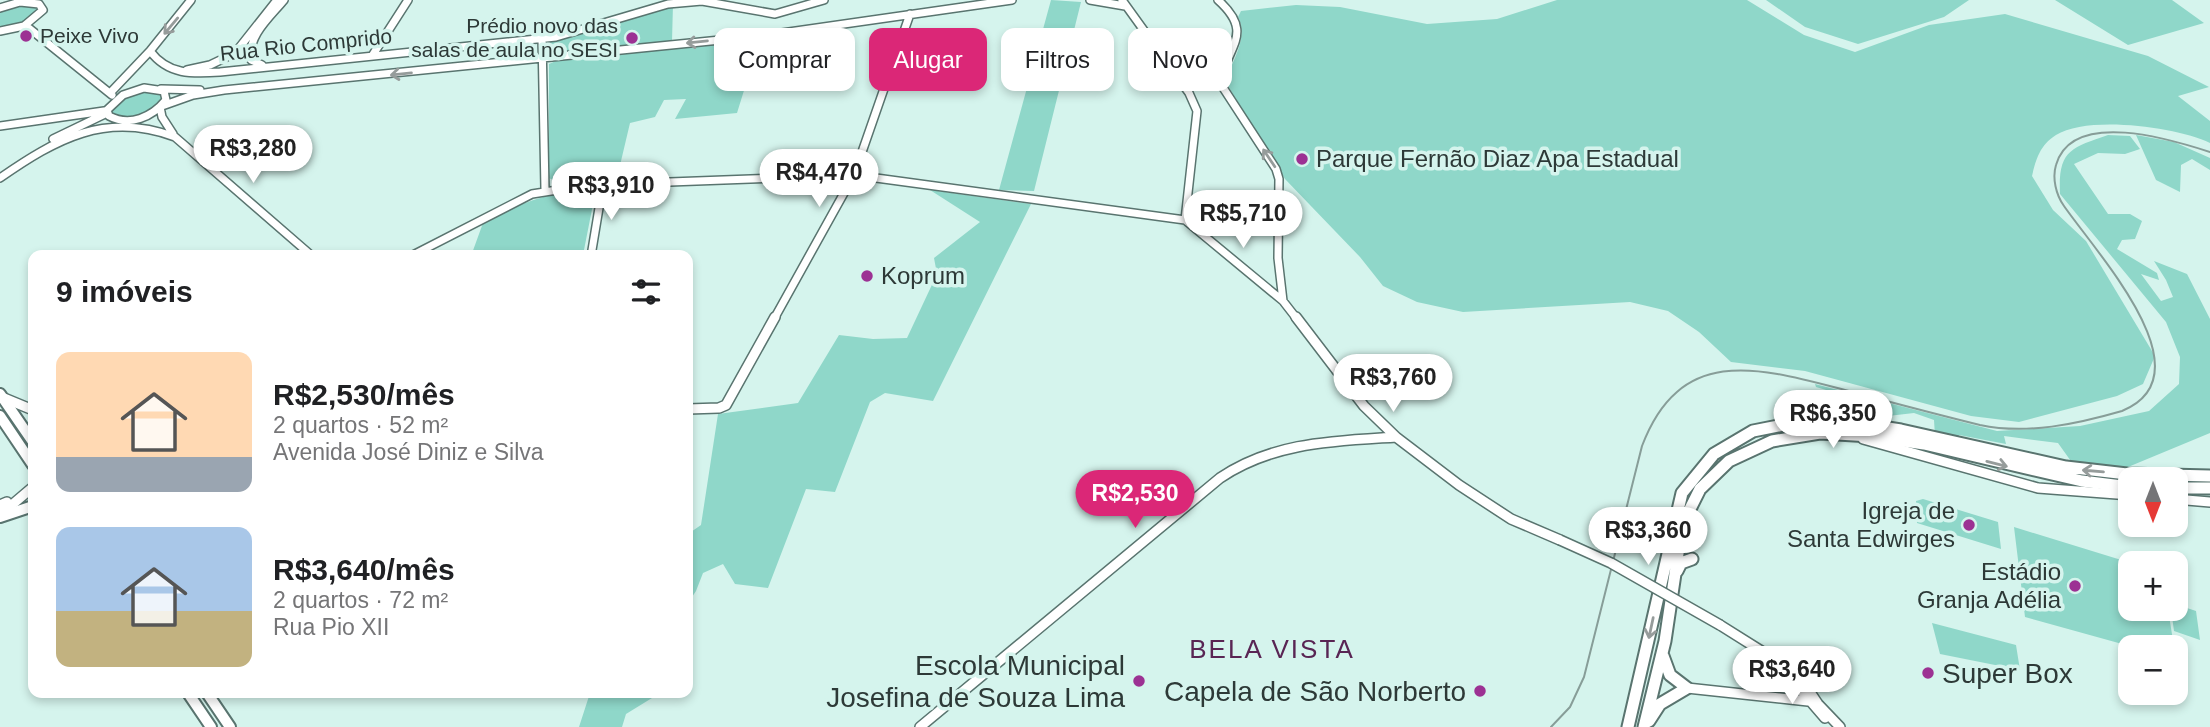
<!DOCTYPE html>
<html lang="pt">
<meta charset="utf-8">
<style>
body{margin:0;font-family:Helvetica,sans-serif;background:#f2f2f2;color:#202124;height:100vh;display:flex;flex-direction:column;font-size:26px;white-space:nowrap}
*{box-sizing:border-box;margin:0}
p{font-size:23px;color:#757577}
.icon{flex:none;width:38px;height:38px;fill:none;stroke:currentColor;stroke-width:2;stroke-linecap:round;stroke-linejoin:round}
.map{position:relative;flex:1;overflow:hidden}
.sheet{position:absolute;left:28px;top:250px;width:665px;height:448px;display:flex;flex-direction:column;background:#fff;border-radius:14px;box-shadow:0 4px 10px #0003}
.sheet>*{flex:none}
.banner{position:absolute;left:714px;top:28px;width:665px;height:63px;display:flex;gap:14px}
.needle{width:46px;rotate:180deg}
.controls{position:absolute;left:2118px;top:467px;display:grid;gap:14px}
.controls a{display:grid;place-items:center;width:70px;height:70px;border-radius:14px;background:#fff;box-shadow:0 4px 10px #0003;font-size:35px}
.price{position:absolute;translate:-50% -60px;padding:0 16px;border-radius:24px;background:#fff;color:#222;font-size:23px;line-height:46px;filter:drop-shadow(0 2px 4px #0008)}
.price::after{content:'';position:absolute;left:50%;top:42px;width:21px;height:16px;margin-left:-10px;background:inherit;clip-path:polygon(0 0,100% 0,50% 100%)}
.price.active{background:#db2777;color:#fff}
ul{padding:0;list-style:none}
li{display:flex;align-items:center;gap:21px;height:175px;padding:0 28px}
li span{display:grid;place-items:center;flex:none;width:196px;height:140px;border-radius:14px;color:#555}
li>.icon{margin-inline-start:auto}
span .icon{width:84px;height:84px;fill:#fffc;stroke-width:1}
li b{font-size:30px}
h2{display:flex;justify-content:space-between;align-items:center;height:84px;padding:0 28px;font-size:30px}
.pill{padding:0 24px;border-radius:14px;background:#fff;box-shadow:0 4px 10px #0003;font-size:24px;line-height:63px}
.pill.active{background:#db2777;color:#fff}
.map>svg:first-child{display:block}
.green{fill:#8fd7c9}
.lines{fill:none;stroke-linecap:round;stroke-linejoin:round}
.minor-far1-casing{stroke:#59746f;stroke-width:10}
.minor-casing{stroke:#59746f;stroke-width:12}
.major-casing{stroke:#59746f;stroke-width:14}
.highway-casing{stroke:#59746f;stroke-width:15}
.minor-far1{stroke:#fff;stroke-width:7}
.minor{stroke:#fff;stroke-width:9}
.major{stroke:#fff;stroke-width:10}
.highway{stroke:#fff;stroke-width:11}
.rail{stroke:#879d98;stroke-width:2}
.minor-bridge-casing{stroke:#59746f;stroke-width:12;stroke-linecap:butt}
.minor-bridge{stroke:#fff;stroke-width:9}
.oneway{stroke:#969c9b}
.poi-dot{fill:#9c3193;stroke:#d5f4ed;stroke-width:2.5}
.labels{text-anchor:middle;stroke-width:7;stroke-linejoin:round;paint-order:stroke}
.far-poi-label{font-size:21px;fill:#2d3937;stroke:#d5f4ed;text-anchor:end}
.far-street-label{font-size:21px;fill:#2d3937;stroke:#d5f4ed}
.poi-label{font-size:24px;fill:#2d3937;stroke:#d5f4ed;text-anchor:start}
.neighbourhood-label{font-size:26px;letter-spacing:2px;fill:#592554;stroke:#d5f4ed}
.near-poi-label{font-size:28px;fill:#2d3937;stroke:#d5f4ed;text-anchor:end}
</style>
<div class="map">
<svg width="2210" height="727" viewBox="0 0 2210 727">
<rect width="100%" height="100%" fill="#d5f4ed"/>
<!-- green -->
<path class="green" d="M1051,0L1081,2L1034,191L999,190Z
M1557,0H1747L1804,35L1855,52L1929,25L2005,14L2148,56L2209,87L2178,96L2210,121V143C2177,127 2088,115 2056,135C2040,145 2036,159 2032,176L2053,210L2086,241L2155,356L2143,384L2117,396L2019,422L1971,416L1805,371L1731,362L1699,332L1668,311L1630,302L1463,312L1417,302L1383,286L1360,257L1285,179L1225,81C1232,62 1249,37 1238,17L1241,11L1296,5L1340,7L1427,24L1497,19Z
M1766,0H1969L1944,17L1858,44L1805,27Z
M2055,0H2172L2204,23L2128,45Z
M18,3L40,7L27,23L0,30V9Z
M673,4L672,41L550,54V38Z
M760,39L737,113L675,119L686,99L664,100L655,117L630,123L617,178L555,181L549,178V64L560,59Z
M142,90L161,94L162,102C146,118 132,121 111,115L110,110L118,100Z
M2108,135L2130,136L2140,149L2125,154L2098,153L2074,164L2108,214H2130L2142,221L2135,239L2122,240L2117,249L2157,273L2159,280L2141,274L2161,301L2173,297L2166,280L2154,261L2187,274L2210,319V433L2128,467L2073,464L2058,443L2004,436L2006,444L1959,435V440L1935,436L1934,420L1914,413L1888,416L1846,408L1843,395L1816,387L1815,384L1997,431L2080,426L2149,411L2179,384L2180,357L2166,322L2060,194C2058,151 2070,148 2108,135Z
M2136,135L2174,142L2210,158V170L2192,159L2181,165L2180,192L2156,180Z
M596,189L583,255L471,256L483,223C528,199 545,194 596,189Z
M930,190L1031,204L933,401L885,393L870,402L835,492L806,489L768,588L735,584L723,564L703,573L696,591L688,603V534L701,525L718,414L798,403L839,335L873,339L907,338L937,274L934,258L980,222Z
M1923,499L1998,522L2001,549L1917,523L1916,501Z
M2014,527L2131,563L2130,609H2168L2174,647H2133L2025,617Z
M2175,604L2196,611L2200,640L2174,631L2171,609H2175Z
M1932,623L2016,645L2020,670L1940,654Z
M590,693H654L652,698L626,714L622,727H579Z"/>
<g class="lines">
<defs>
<path id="minor-far1" d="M1090,0L1125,6
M1122,0L1189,93L1197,111L1185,220
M1218,0C1258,36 1222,48 1222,86L1276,169L1279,179L1278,258L1283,301
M0,8L20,2L39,4L43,10L24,26L0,31
M25,25L112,95
M542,38L545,190
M150,51C168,75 192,74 220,72L556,37L668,4L702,1L775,14L824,0
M372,56L408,0
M262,65L251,60C247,36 270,17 284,0
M187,70L210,65L235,53L277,0
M144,88L164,91L166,100C152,117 130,127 109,116L107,110L123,95Z
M161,89L200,90
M111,92L150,51L191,0
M162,106L193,95L224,90L760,36L1012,0
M160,107L162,117L173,134
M0,126L104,111
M53,139L107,113
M0,178C56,139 106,111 175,137L312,256
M1185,220L1283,301L1297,319
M411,256L532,194L589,185L854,175L1185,220
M591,256L603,184
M774,319L854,175L910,14"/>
<path id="minor" d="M1296,317L1364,406L1396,437L1459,485L1511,519L1560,540
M4,398L33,410
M688,409L719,408L726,405L775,317
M1863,439L2038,488L2130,495
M2175,499L2210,502
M0,505L7,502
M0,515L33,487
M1720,625L1798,674L1818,704L1840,727
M1781,667L1825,718
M1687,688L1808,701
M920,727L1220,478C1273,442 1334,441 1396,437"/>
<path id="major" d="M0,394L33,442
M0,416L33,465
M0,517L33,506
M188,693L211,727
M207,693L230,727"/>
<path id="highway" d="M2175,488H2210
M1677,571L1681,563L1692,559
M1663,656L1670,675L1687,688
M1649,721L1660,704L1687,688
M1628,727L1682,493L1714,454L1753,431L1799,422H1849L1901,430L2066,467L2127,474L2210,476
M1644,727L1665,641L1679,547L1687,515L1700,489L1729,461L1772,441L1820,433L1871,436L1924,444L2082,481L2130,487"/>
</defs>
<!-- minor-far1 casing -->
<use href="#minor-far1" class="minor-far1-casing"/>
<!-- minor casing -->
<use href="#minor" class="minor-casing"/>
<!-- major casing -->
<use href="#major" class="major-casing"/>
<!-- highway casing -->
<use href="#highway" class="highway-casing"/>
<!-- minor-far1 -->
<use href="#minor-far1" class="minor-far1"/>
<!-- minor -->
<use href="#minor" class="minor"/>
<!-- major -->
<use href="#major" class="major"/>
<!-- highway -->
<use href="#highway" class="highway"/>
<!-- rail -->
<path class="rail" d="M1551,727L1570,707L1584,677L1642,446C1681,343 1761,368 1845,390C1890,402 1935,414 1980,425C2027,435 2077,424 2122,411C2210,375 2098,255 2064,206C2056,195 2052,178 2056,165C2072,108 2173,140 2210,152"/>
<defs>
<path id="minor-bridge" d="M1560,540L1611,563L1720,625"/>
</defs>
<!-- minor-bridge casing -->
<use href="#minor-bridge" class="minor-bridge-casing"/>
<!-- minor-bridge -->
<use href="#minor-bridge" class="minor-bridge"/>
</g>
<!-- one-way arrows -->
<defs><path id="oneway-shaft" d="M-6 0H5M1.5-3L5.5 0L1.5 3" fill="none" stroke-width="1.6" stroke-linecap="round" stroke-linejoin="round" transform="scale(1.75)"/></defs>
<g class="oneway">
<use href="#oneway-shaft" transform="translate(171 26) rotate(130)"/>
<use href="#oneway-shaft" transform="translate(697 42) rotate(174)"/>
<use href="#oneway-shaft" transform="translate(401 74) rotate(174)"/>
<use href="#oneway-shaft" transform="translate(1269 158) rotate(-124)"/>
<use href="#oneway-shaft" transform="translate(1997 464) rotate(14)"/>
<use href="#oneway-shaft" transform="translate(2093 471) rotate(-175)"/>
<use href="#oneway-shaft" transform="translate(1651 628) rotate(102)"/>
</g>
<!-- markers -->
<g class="poi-dot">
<circle cx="26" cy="36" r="7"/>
<circle cx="632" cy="38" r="7"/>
<circle cx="1302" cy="159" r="7"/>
<circle cx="867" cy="276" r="7"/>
<circle cx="1969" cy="525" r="7"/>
<circle cx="2075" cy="586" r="7"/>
<circle cx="1928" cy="673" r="7"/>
<circle cx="1139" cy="681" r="7"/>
<circle cx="1480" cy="691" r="7"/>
</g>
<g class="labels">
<!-- far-poi labels -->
<g class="far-poi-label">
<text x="618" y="33">Prédio novo das<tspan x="618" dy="24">salas de aula no SESI</tspan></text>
<text x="40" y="43" text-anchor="start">Peixe Vivo</text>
</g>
<!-- far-street labels -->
<g class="far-street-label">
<text transform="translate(306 45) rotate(-6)" y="7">Rua Rio Comprido</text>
</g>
<!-- poi labels -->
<g class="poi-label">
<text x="1316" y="167">Parque Fernão Diaz Apa Estadual</text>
<text x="881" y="284">Koprum</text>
<text x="1955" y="519" text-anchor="end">Igreja de<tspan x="1955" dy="28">Santa Edwirges</tspan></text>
<text x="2061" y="580" text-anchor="end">Estádio<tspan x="2061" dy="28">Granja Adélia</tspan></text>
</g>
<!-- neighbourhood labels -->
<g class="neighbourhood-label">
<text x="1272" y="658">BELA VISTA</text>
</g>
<!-- near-poi labels -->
<g class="near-poi-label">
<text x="1125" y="675">Escola Municipal<tspan x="1125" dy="32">Josefina de Souza Lima</tspan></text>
<text x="1942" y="683" text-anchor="start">Super Box</text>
<text x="1466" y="701">Capela de São Norberto</text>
</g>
</g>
</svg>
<div class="controls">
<a><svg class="needle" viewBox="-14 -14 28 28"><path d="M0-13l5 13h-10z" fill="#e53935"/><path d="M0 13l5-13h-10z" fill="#757577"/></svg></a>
<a>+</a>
<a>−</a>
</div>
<b class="price" style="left:253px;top:185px">R$3,280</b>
<b class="price" style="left:819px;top:209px">R$4,470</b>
<b class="price" style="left:611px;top:222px">R$3,910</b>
<b class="price" style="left:1243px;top:250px">R$5,710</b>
<b class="price" style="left:1393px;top:414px">R$3,760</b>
<b class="price" style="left:1833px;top:450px">R$6,350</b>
<b class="price active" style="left:1135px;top:530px">R$2,530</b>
<b class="price" style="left:1648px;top:567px">R$3,360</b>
<b class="price" style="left:1792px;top:706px">R$3,640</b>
<div class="banner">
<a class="pill">Comprar</a>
<a class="pill active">Alugar</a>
<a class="pill">Filtros</a>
<a class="pill">Novo</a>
</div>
<section class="sheet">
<h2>9 imóveis<svg class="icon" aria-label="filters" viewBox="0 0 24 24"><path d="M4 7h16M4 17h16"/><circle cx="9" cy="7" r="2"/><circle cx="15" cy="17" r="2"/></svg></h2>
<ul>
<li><span style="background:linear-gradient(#ffd9b3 75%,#9aa5b1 0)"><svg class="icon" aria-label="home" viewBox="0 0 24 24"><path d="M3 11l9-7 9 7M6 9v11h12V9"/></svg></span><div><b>R$2,530/mês</b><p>2 quartos · 52 m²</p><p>Avenida José Diniz e Silva</p></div></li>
<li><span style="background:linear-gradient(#a9c7e8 60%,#c2b280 0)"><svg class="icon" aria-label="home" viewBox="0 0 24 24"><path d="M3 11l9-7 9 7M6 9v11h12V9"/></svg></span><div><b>R$3,640/mês</b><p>2 quartos · 72 m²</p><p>Rua Pio XII</p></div></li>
</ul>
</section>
</div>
